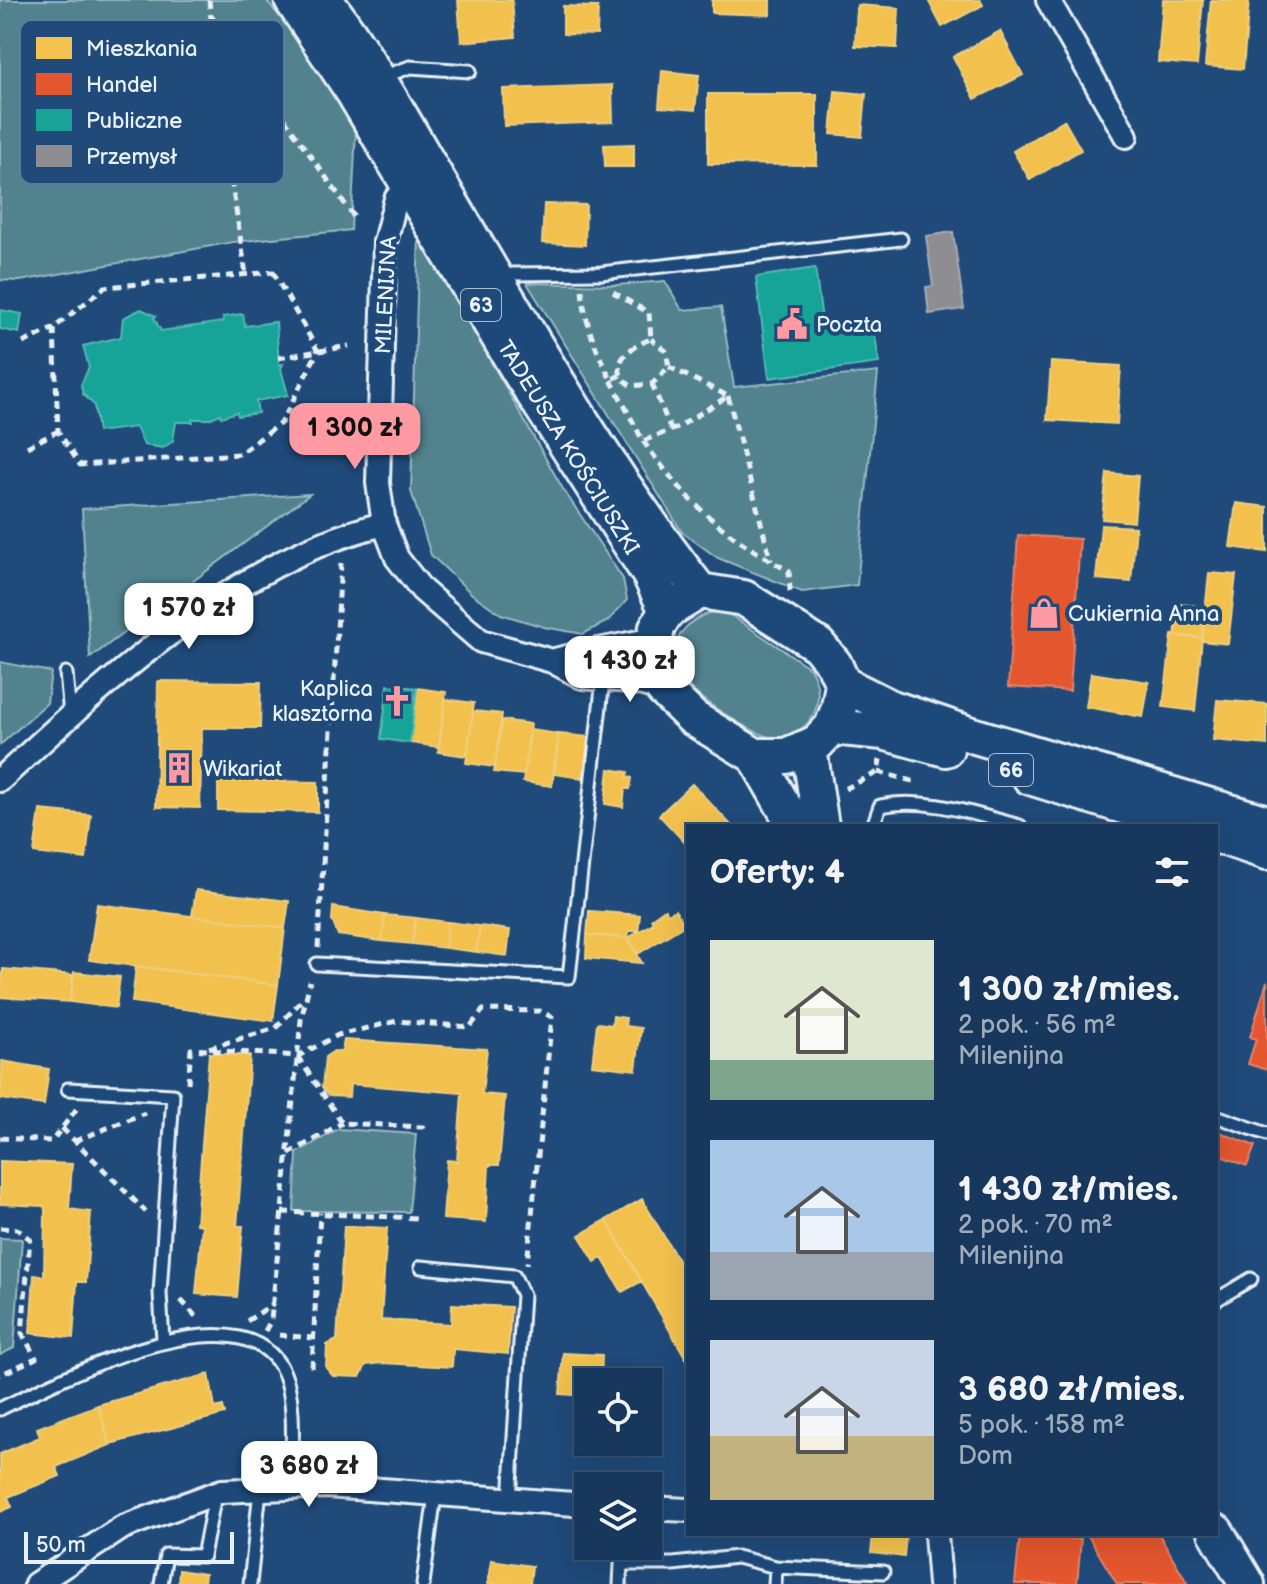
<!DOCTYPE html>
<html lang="pl">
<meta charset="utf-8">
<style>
body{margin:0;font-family:"Balsamiq Sans",sans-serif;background:#244365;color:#f1f3f6;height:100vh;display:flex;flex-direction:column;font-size:30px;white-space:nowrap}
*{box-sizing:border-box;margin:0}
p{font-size:26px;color:#9eacbb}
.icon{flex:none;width:44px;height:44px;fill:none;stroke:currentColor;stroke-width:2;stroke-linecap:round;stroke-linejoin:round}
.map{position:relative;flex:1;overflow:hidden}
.panel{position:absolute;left:686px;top:824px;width:532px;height:712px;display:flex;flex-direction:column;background:#17385c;border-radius:0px;box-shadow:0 8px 32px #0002,0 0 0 2px #365272}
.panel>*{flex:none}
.controls{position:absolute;left:574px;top:1368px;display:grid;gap:16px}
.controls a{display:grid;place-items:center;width:88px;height:88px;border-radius:0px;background:#17385c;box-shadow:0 8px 32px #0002,0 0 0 2px #365272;font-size:40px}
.scale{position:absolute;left:24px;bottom:20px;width:210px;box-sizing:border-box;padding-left:8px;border:4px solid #e8f1f8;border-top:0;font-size:22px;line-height:28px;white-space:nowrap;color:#e8f1f8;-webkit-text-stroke:6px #1f4a7a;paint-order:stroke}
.price{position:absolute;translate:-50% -68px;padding:0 18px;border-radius:16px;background:#fff;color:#222;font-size:26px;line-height:52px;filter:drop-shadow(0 2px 4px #0008)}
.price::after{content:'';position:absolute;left:50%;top:48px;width:24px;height:18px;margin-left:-12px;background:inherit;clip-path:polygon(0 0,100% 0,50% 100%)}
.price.active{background:#ff9aa2;color:#111}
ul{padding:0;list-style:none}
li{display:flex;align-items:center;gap:24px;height:200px;padding:0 24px}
li span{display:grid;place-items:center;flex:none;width:224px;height:160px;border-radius:0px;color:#555}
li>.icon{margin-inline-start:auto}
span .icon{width:96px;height:96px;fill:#fffc;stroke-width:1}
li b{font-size:34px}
h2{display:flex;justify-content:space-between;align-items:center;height:96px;padding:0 24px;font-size:34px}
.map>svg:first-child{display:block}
.green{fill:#51828d;stroke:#9cbac2;stroke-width:2}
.homes{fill:#f2c14e;stroke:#efcf81;stroke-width:2}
.shops{fill:#e4572e;stroke:#e5856b;stroke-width:2}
.public{fill:#17a398;stroke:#56bab5;stroke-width:2}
.industry{fill:#8d8d92;stroke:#a8abb1;stroke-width:2}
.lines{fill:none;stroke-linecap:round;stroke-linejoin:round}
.lane-casing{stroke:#e8f1f8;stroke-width:17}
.street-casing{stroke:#e8f1f8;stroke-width:28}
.primary-casing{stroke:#e8f1f8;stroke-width:40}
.path{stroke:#e8f1f8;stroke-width:5;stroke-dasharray:8 6;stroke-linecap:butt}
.lane{stroke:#1f4a7a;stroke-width:11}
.street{stroke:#1f4a7a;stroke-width:22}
.primary{stroke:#1f4a7a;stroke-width:34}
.labels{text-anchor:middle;stroke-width:8;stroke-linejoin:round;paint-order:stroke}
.shield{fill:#1f4a7a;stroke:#acbfd2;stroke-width:2}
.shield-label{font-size:20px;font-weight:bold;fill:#e8f1f8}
.street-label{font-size:22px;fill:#e8f1f8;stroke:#1f4a7a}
.poi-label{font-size:22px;fill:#e8f1f8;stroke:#1f4a7a;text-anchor:start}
.key{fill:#1f4a7a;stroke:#5b7ca0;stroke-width:2}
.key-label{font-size:22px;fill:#e8f1f8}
</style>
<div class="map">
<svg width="1267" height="1584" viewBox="0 0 1267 1584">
<rect width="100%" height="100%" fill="#1f4a7a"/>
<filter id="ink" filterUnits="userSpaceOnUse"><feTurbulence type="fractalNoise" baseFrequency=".0125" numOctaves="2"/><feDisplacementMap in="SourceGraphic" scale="16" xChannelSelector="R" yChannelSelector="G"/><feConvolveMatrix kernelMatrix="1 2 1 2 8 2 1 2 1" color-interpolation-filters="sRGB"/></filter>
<g filter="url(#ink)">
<!-- green -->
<path class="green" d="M0,0H266L304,46L356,130L351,230L233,242L20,281L0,280Z
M419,234L563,489L623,579L627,600L608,621L583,634L544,627L501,614L472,594L431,555L411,491Z
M665,281L682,310L721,307L734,387L878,372L857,585L802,592L718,558L682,532L527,283L617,285Z
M310,494L90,658L82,509Z
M714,612L729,614L810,668C819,683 821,699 813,715C806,729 789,740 773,738C752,734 696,698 684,681C661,651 682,619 714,612Z
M0,662L51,672L47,703L0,745Z
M338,1129L416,1134L409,1212L294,1211L297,1153Z
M0,1238L22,1239L14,1348L0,1355Z"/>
<!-- homes -->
<path class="homes" d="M458,0H512L515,37L461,42Z
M712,0H770V15L712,13Z
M928,0H980L983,5L942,27Z
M1163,0H1203L1197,65L1158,62Z
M1211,0H1249L1243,69L1205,66Z
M857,5L899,8L897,48L855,46Z
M563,6L598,7L597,35L563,34Z
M1000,31L1023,75L975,99L953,57Z
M662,71L699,75L695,110L659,107Z
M612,85L613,122L504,126L503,89Z
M835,91L866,94L862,137L831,134Z
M708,94H817V165L708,164Z
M1064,120L1081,150L1030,180L1013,151Z
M634,144V167H605L604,145Z
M544,204L586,205L585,245L542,243Z
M1051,362L1121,366L1117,424L1047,420Z
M1107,473L1138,476L1134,522L1102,519Z
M1236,503L1267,507V552L1230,547Z
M1101,525L1136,527L1131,582L1096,579Z
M1209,573L1236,575L1228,644L1202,641Z
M1179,604L1206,607L1202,638L1175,636Z
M1172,635L1202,638L1195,711L1163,707Z
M1091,673L1149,682L1143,717L1086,707Z
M158,681L261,682L260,728H202L200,808L156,807Z
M417,688L446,692L439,747L410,743Z
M445,699L474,703L467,756L438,752Z
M1217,700L1267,704V745L1213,740Z
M473,711L502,714L495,767L466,763Z
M502,720L531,724L524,775L494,772Z
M530,730L559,734L552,786L523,782Z
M559,734L588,737L583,778L554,774Z
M609,769L628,772L627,777L632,778L630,789H625L623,807L605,804Z
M218,780L318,782V812L218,810Z
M692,784L732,826H688V846L659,815Z
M40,810L91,815L86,859L34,853Z
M196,890L289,901L285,928L192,916Z
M97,904L285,928L278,985L89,960Z
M333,907L385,915L382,941L338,935L332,920Z
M665,909L668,914L675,910L685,925L638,954L628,938L653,923L651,919Z
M589,911L640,915L638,931H629L628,938L587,935Z
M385,915L416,918L412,944L382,941Z
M416,918L448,922L445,948L412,944Z
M448,922L480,926L476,952L445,948Z
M480,926L510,930L507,956L476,952Z
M587,935L628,938L642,963L586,958Z
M136,966L278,985L273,1021L132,1002Z
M3,969L73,975L70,1002L0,997Z
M74,972L120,977L116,1008L70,1002Z
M613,1016L626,1018L625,1026L641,1028L636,1070L592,1065L597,1023L612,1025Z
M344,1040L487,1049L482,1094L505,1096L499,1165H489L486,1222L443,1219L447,1160L457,1161L462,1093L350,1084L349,1097L329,1096L322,1088L325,1057L334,1051L342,1052Z
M209,1053L250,1056L237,1226H243L237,1297L196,1294L202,1225L196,1224Z
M2,1061L49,1069L44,1105L0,1099Z
M0,1161L72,1164L69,1209L91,1212L86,1282H77L73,1338L30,1333L34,1275L44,1276L45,1210L44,1206L0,1204Z
M642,1199L688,1277V1362L606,1220Z
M606,1220L642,1281L622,1292L602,1258L595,1262L579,1235Z
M344,1226L387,1228L381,1320L451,1324L452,1304L511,1307L508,1354L453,1349L452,1367L382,1363L366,1365L360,1377L333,1376L326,1368L327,1345L337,1340Z
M563,1353L602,1355L601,1382H588V1396L560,1394Z
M209,1374L215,1408L223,1406L225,1414L110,1444L98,1405Z
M98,1405L110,1445L56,1467L60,1476L8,1497L12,1507L0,1512V1454L40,1437L37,1428Z
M873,1534H906L904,1557L871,1553Z
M491,1560L532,1566L530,1584H488Z
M179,1570L205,1574L204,1584H178Z"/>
<!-- shops -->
<path class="shops" d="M1018,535L1080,539L1070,691L1008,687Z
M1267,981V1070L1248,1064L1256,1039L1250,1037Z
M1217,1131L1255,1146L1247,1166L1216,1154Z
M1020,1534L1081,1539L1077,1584H1015Z
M1087,1534H1159L1188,1584H1117Z"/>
<!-- public -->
<path class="public" d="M815,268L823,327L873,321L879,363L769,378L756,277Z
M141,309L156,316L154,318L161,331L223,322V317L243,314L245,326L276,322L279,365L283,364L281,369L288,395L256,401L258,413L238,416L237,412L221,417L220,414L209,419H192L193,422H176L173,441L163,448L144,445L136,427L98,432L94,405L83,394L81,385L89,367L83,346L121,337L123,318Z
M0,310L22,314L19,333L0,329Z
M388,685L417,688L410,743L381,739Z"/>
<!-- industry -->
<path class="industry" d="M953,232L964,309L929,314L926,287L933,286L926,236Z"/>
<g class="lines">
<defs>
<path id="lane" d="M380,78L410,67L470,71
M501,280L512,274L601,273L901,239
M66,673L70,715
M873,826L880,806C926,796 976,815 1020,826
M317,964L569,977L603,680
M68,1089L173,1095L160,1293L163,1340
M1216,1116L1267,1134
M421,1267L514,1276L523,1295L510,1500
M1216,1300L1251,1279
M0,1409C58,1380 255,1277 287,1381C296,1413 291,1452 292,1485
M622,1564H673L737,1557L776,1567L883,1572
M161,1584L166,1555L203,1556L215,1495
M250,1584L260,1490
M423,1584L435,1495
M620,1584L622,1546
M775,1584L776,1567"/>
<path id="street" d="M1048,0L1126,136
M417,180L396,199L385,242L378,483L384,524L397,558L422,590L481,641L552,661L582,677L630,681L663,689
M552,661C585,651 619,647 653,639
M0,780C106,682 240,557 384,524
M648,1508L688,1510
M936,1534L940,1584
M36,1584L123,1527L222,1491L327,1486L588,1505"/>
<path id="primary" d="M292,0L354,93L519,371L650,575L667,611
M325,0C369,58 404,123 441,186C523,324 601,465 700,591
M700,591L744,598L818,645L834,664L843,684L839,707L832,727L817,743L786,756H755L693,718L663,689L652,659L657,627L667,611Z
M843,684L889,707L972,735L1267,823
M832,727L883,732L946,749
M809,749L821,826
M755,756L795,826
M1030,777L1187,826
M1216,835L1267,852
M1216,1532L1247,1584"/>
</defs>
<!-- lane casing -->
<use href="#lane" class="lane-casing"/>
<!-- street casing -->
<use href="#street" class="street-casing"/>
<!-- primary casing -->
<use href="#primary" class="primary-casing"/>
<!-- path -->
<path class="path" d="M209,0L221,115L246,274
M211,16L355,218
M273,272L318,351L282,422L239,454L80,465L58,431L54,328L105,287Z
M582,290C585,324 596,350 611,380L622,374
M613,292L649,313L651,339C630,346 604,366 631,386L652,384L669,367L666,351L651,339
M23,343L54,328
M278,358L349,346
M611,380L643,441L677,428L728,396L669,367
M652,384L671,430
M728,396L771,561
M643,441C689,504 720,533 789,571L790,592
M27,447L58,431
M878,772L916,782
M845,789L878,772L880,759
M318,948L341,563
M209,1048L276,1028L303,999
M298,1057L342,1123L423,1127V1133
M188,1083L191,1049L298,1056L338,1035L397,1021L470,1027L483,1010L540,1011L552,1017L527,1264
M62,1128L146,1212
M0,1138L52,1141L78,1107
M75,1141L145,1113
M289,1154L342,1123
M282,1212L417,1218
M0,1228L17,1229L30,1239L22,1333L36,1358L0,1375
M181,1300L198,1319
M247,1321L273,1304
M265,1331L271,1320L301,1020L310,981
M279,1335L314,1338
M312,1368L320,1213"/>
<!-- lane -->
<use href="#lane" class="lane"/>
<!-- street -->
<use href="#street" class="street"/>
<!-- primary -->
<use href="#primary" class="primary"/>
</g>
</g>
<!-- icons -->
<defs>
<symbol id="civic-bare" viewBox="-9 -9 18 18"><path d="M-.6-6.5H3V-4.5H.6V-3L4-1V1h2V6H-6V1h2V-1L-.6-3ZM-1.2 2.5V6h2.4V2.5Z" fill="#ff9aa2" stroke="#1f4a7a" stroke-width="2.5" paint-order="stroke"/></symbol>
<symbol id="shop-bare" viewBox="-9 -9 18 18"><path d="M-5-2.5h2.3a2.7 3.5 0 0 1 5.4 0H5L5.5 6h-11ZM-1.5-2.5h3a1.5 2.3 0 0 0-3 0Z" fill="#ff9aa2" stroke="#1f4a7a" stroke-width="2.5" paint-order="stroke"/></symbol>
<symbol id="church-bare" viewBox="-9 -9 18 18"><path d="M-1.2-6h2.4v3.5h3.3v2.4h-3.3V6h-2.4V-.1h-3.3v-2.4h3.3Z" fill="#ff9aa2" stroke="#1f4a7a" stroke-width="2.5" paint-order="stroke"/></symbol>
<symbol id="building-bare" viewBox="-9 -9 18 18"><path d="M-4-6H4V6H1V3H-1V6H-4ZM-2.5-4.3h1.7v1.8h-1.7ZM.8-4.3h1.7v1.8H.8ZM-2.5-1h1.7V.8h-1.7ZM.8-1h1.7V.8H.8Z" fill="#ff9aa2" stroke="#1f4a7a" stroke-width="2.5" paint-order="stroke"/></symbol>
</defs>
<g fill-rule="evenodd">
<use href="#civic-bare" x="770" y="302" width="44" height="44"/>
<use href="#shop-bare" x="1022" y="591" width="44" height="44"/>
<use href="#church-bare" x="375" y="679" width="44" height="44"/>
<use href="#building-bare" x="157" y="746" width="44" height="44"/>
</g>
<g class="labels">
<!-- shield labels -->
<g class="shield">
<rect x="461" y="289" width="40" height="32" rx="6"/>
<rect x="989" y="754" width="44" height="32" rx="6"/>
</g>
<g class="shield-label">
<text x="481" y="312">63</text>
<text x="1011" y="777">66</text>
</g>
<!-- street labels -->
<g class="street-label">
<text transform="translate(385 295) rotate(-87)" y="8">MILENIJNA</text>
<text transform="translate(569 447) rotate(58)" y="8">TADEUSZA KOŚCIUSZKI</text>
</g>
<!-- poi labels -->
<g class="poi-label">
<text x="816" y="332">Poczta</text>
<text x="1068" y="621">Cukiernia Anna</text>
<text x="373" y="696" text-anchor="end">Kaplica<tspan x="373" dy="25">klasztorna</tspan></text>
<text x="203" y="776">Wikariat</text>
</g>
</g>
<!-- legend -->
<rect x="20" y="20" width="264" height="164" rx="12" class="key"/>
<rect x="36" y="37" width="36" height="22" fill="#f2c14e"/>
<rect x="36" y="73" width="36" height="22" fill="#e4572e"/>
<rect x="36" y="109" width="36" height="22" fill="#17a398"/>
<rect x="36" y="145" width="36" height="22" fill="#8d8d92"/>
<g class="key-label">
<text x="86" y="56">Mieszkania</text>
<text x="86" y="92">Handel</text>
<text x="86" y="128">Publiczne</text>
<text x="86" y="164">Przemysł</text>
</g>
</svg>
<div class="controls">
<a><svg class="icon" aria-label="locate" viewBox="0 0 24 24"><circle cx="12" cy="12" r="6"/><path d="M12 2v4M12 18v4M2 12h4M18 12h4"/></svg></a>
<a><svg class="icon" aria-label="layers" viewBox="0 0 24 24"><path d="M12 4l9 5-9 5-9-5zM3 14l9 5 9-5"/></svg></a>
</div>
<div class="scale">50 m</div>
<b class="price active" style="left:355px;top:471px">1 300 zł</b>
<b class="price" style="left:189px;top:651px">1 570 zł</b>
<b class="price" style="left:630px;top:704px">1 430 zł</b>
<b class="price" style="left:309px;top:1509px">3 680 zł</b>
<section class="panel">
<h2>Oferty: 4<svg class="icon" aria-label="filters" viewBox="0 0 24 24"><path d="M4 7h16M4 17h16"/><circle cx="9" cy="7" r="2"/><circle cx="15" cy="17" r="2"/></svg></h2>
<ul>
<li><span style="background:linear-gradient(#dfe7d0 75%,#7fa58c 0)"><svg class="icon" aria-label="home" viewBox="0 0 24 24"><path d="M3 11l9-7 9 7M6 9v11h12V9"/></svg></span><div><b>1 300 zł/mies.</b><p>2 pok. · 56 m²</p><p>Milenijna</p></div></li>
<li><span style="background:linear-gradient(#a9c7e8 70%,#9aa5b1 0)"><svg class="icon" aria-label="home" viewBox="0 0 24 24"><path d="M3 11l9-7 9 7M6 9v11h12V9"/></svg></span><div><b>1 430 zł/mies.</b><p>2 pok. · 70 m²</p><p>Milenijna</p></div></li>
<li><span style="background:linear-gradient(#c9d6e8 60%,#c2b280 0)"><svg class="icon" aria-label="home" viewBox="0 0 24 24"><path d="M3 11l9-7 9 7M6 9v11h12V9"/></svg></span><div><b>3 680 zł/mies.</b><p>5 pok. · 158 m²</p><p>Dom</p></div></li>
</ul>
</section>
</div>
